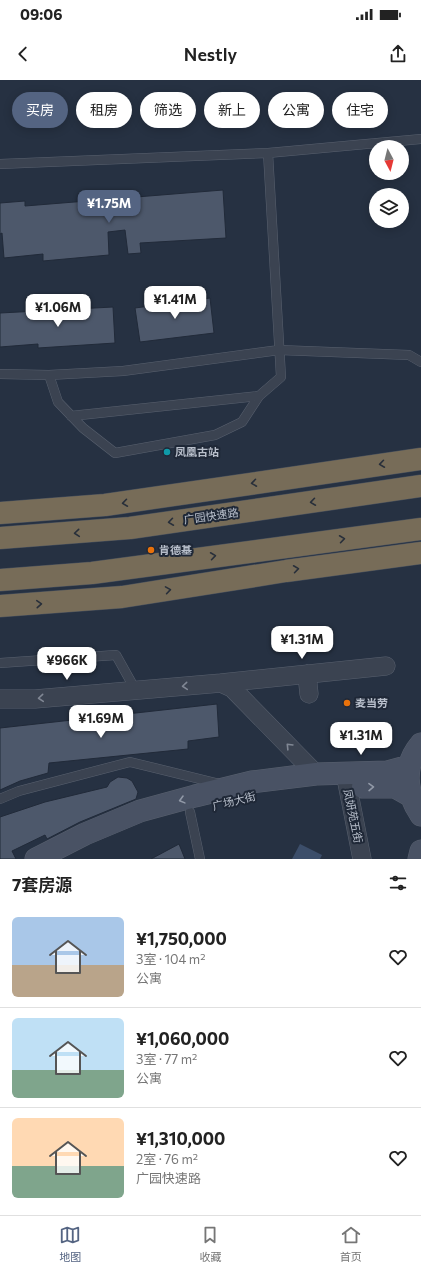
<!DOCTYPE html>
<html lang="zh">
<meta charset="utf-8">
<style>
body{margin:0;font-family:Commissioner,"Noto Sans SC",sans-serif;background:#f6f6f6;color:#222;height:100vh;display:flex;flex-direction:column;font-size:15px;white-space:nowrap}
*{box-sizing:border-box;margin:0}
p{font-size:13px;color:#767676}
.icon{flex:none;width:22px;height:22px;fill:none;stroke:currentColor;stroke-width:2;stroke-linecap:round;stroke-linejoin:round}
.map{position:relative;height:779px;overflow:hidden}
.details{display:flex;flex-direction:column;background:#fff;flex:1}
.details>*{flex:none}
.guide{position:absolute;left:12px;top:12px;width:397px;height:36px;display:flex;gap:8px}
.needle{width:26px;rotate:173deg}
.buttons{position:absolute;left:369px;top:60px;display:grid;gap:8px}
.buttons a{display:grid;place-items:center;width:40px;height:40px;border-radius:50%;background:#fff;box-shadow:0 2px 10px #0003;font-size:20px}
.price{position:absolute;translate:-50% -34px;padding:0 9px;border-radius:8px;background:#fff;color:#222;font-size:13px;line-height:26px;filter:drop-shadow(0 1px 2px #0008)}
.price::after{content:'';position:absolute;left:50%;top:24px;width:12px;height:9px;margin-left:-6px;background:inherit;clip-path:polygon(0 0,100% 0,50% 100%)}
.price.current{background:#546482;color:#fff}
ul{padding:0;list-style:none}
li{display:flex;align-items:center;gap:12px;height:100px;padding:0 12px}
li+li{border-top:1px solid #e0e0e0}
li span{display:grid;place-items:center;flex:none;width:112px;height:80px;border-radius:6px;color:#555}
li>.icon{margin-inline-start:auto}
span .icon{width:48px;height:48px;fill:#fffc;stroke-width:1}
li b{font-size:17px}
h2{display:flex;justify-content:space-between;align-items:center;height:48px;padding:0 12px;font-size:17px}
.chip{padding:0 14px;border-radius:18px;background:#fff;box-shadow:0 2px 10px #0003;font-size:14px;line-height:36px}
.chip.current{background:#546482;color:#fff}
.status{display:flex;justify-content:space-between;align-items:center;height:28px;padding:0 20px;background:#fff;direction:ltr}
.status svg{height:11px;fill:currentColor}
header{display:flex;justify-content:space-between;align-items:center;height:52px;padding:0 12px;background:#fff;font-size:18px;font-weight:600}
.tab-bar{display:flex;justify-content:space-around;align-items:center;height:56px;border-top:1px solid #e0e0e0;background:#fff;font-size:11px;color:#767676}
.tab-bar a{display:grid;justify-items:center;gap:2px}
.tab-bar .current{color:#546482}
.map>svg:first-child{display:block}
.water{fill:#3c4e6a}
.building{fill:#4d586b;stroke:#212a39}
.lines{fill:none;stroke-linecap:round;stroke-linejoin:round}
.lane-casing{stroke:#59616f;stroke-width:10}
.street-casing{stroke:#59616f;stroke-width:19}
.secondary-casing{stroke:#59616f;stroke-width:23}
.highway-casing{stroke:#454e5c;stroke-width:23}
.lane{stroke:#3b4351;stroke-width:9}
.street{stroke:#3b4351;stroke-width:18}
.secondary{stroke:#495264;stroke-width:22}
.highway{stroke:#776c58;stroke-width:22}
.oneway{stroke:#282f3a}
.oneway2{stroke:#808794}
.oneway3{stroke:#9199a7}
.culture-dot{fill:#0f9aa8;stroke:#1f2837;stroke-width:1.5}
.food-dot{fill:#e8710a;stroke:#1f2837;stroke-width:1.5}
.labels{text-anchor:middle;stroke-width:4;stroke-linejoin:round;paint-order:stroke}
.poi-label{font-size:11px;font-weight:bold;fill:#b8bfcb;stroke:#1f2837;text-anchor:start}
.street-label{font-size:11px;fill:#b8bfcb;stroke:#1f2837}
</style>
<div class="status"><b>09:06</b><svg viewBox="0 0 49 12"><path d="M0 12V9h3v3zM5 12V6h3v6zM10 12V3h3v9zM15 12V0h3v12zM26 1h20v11H26zM47 4h2v5h-2z"/></svg></div>
<header><svg class="icon" aria-label="back" viewBox="0 0 24 24"><path d="M15 5l-7 7 7 7"/></svg>Nestly<svg class="icon" aria-label="share" viewBox="0 0 24 24"><path d="M12 15V3M7 8l5-5 5 5M5 13v7h14v-7"/></svg></header>
<div class="map">
<svg width="421" height="779" viewBox="0 0 421 779">
<rect width="100%" height="100%" fill="#263142"/>
<!-- water -->
<path class="water" d="M300,764L322,775L320,779H292Z"/>
<!-- building -->
<path class="building" d="M223,110L226,158L140,163L141,173L128,174L125,150L108,152L109,175L43,181V174L4,178L2,153L0,154V123L25,121V126Z
M210,218L214,253L140,262L135,228Z
M113,227L115,263L38,268V264L0,267V233Z
M217,624L219,657L188,661V669L49,683L48,693L20,701L0,710V648Z
M118,697L127,698L132,701L138,712L136,719L80,742L47,759L45,755L12,771L16,779H0V737L45,722L107,707L110,702Z
M179,764L185,779H151Z"/>
<g class="lines">
<defs>
<path id="lane" d="M0,84L268,73L421,59
M0,294L49,295L123,291L279,270L409,275L421,282
M49,295L58,322L83,348L115,373L215,355L242,342L259,316L281,297L268,73
M71,336L259,316
M0,583L116,575L135,609
M0,719L19,711L130,682L220,704
M190,732L200,779"/>
<path id="street" d="M307,594L309,614
M221,603L386,586
M0,619H35L221,603L232,608L316,694
M345,693L362,779"/>
<path id="secondary" d="M421,664C402,686 406,713 421,735
M363,707H395L411,716
M36,779L85,754L140,731L195,716L252,702L316,694L387,692L409,686
M419,779L421,771"/>
<path id="highway" d="M0,433L105,425L421,379
M0,458L130,448L421,406
M0,500L92,493L421,449
M0,526L122,517L286,491L421,473"/>
</defs>
<!-- lane casing -->
<use href="#lane" class="lane-casing"/>
<!-- street casing -->
<use href="#street" class="street-casing"/>
<!-- secondary casing -->
<use href="#secondary" class="secondary-casing"/>
<!-- highway casing -->
<use href="#highway" class="highway-casing"/>
<!-- lane -->
<use href="#lane" class="lane"/>
<!-- street -->
<use href="#street" class="street"/>
<!-- secondary -->
<use href="#secondary" class="secondary"/>
<!-- highway -->
<use href="#highway" class="highway"/>
</g>
<!-- one-way arrows -->
<defs><path id="oneway-chevron" d="M-2-3.5L2.5 0L-2 3.5" fill="none" stroke-width="1.6" stroke-linecap="round" stroke-linejoin="round"/></defs>
<g class="oneway">
<use href="#oneway-chevron" transform="translate(382 384) rotate(172)"/>
<use href="#oneway-chevron" transform="translate(254 403) rotate(172)"/>
<use href="#oneway-chevron" transform="translate(313 422) rotate(172)"/>
<use href="#oneway-chevron" transform="translate(125 423) rotate(172)"/>
<use href="#oneway-chevron" transform="translate(171 442) rotate(172)"/>
<use href="#oneway-chevron" transform="translate(77 453) rotate(175)"/>
<use href="#oneway-chevron" transform="translate(342 459) rotate(-8)"/>
<use href="#oneway-chevron" transform="translate(213 476) rotate(-8)"/>
<use href="#oneway-chevron" transform="translate(296 489) rotate(-8)"/>
<use href="#oneway-chevron" transform="translate(168 510) rotate(-9)"/>
<use href="#oneway-chevron" transform="translate(39 524) rotate(-4)"/>
</g>
<g class="oneway2">
<use href="#oneway-chevron" transform="translate(185 606) rotate(175)"/>
<use href="#oneway-chevron" transform="translate(41 618) rotate(175)"/>
<use href="#oneway-chevron" transform="translate(289 666) rotate(-134)"/>
</g>
<g class="oneway3">
<use href="#oneway-chevron" transform="translate(371 707) rotate(-1)"/>
<use href="#oneway-chevron" transform="translate(182 720) rotate(165)"/>
</g>
<!-- markers -->
<circle class="culture-dot" cx="167" cy="372" r="4"/>
<g class="food-dot">
<circle cx="151" cy="470" r="4"/>
<circle cx="347" cy="623" r="4"/>
</g>
<g class="labels">
<!-- poi labels -->
<g class="poi-label">
<text x="175" y="376">凤凰古站</text>
<text x="159" y="474">肯德基</text>
<text x="355" y="627">麦当劳</text>
</g>
<!-- street labels -->
<g class="street-label">
<text transform="translate(211 436) rotate(-8)" y="4">广园快速路</text>
<text transform="translate(234 721) rotate(-14)" y="4">广场大街</text>
<text transform="translate(353 736) rotate(78)" y="4">凤妍苑五街</text>
</g>
</g>
</svg>
<div class="buttons">
<a><svg class="needle" viewBox="-14 -14 28 28"><path d="M0-13l5 13h-10z" fill="#e53935"/><path d="M0 13l5-13h-10z" fill="#767676"/></svg></a>
<a><svg class="icon" aria-label="layers" viewBox="0 0 24 24"><path d="M12 4l9 5-9 5-9-5zM3 14l9 5 9-5"/></svg></a>
</div>
<b class="price current" style="left:109px;top:144px">¥1.75M</b>
<b class="price" style="left:175px;top:240px">¥1.41M</b>
<b class="price" style="left:58px;top:248px">¥1.06M</b>
<b class="price" style="left:302px;top:580px">¥1.31M</b>
<b class="price" style="left:67px;top:601px">¥966K</b>
<b class="price" style="left:101px;top:659px">¥1.69M</b>
<b class="price" style="left:361px;top:676px">¥1.31M</b>
<div class="guide">
<a class="chip current">买房</a>
<a class="chip">租房</a>
<a class="chip">筛选</a>
<a class="chip">新上</a>
<a class="chip">公寓</a>
<a class="chip">住宅</a>
</div>
</div>
<section class="details">
<h2>7套房源<svg class="icon" aria-label="filters" viewBox="0 0 24 24"><path d="M4 7h16M4 17h16"/><circle cx="9" cy="7" r="2"/><circle cx="15" cy="17" r="2"/></svg></h2>
<ul>
<li><span style="background:linear-gradient(#a9c7e8 60%,#b9a48a 0)"><svg class="icon" aria-label="home" viewBox="0 0 24 24"><path d="M3 11l9-7 9 7M6 9v11h12V9"/></svg></span><div><b>¥1,750,000</b><p>3室 · 104 m²</p><p>公寓</p></div><svg class="icon" aria-label="heart" viewBox="0 0 24 24"><path d="M12 20l-8-8c-3-5 5-10 8-4 3-6 11-1 8 4z"/></svg></li>
<li><span style="background:linear-gradient(#bfe0f5 65%,#7fa58c 0)"><svg class="icon" aria-label="home" viewBox="0 0 24 24"><path d="M3 11l9-7 9 7M6 9v11h12V9"/></svg></span><div><b>¥1,060,000</b><p>3室 · 77 m²</p><p>公寓</p></div><svg class="icon" aria-label="heart" viewBox="0 0 24 24"><path d="M12 20l-8-8c-3-5 5-10 8-4 3-6 11-1 8 4z"/></svg></li>
<li><span style="background:linear-gradient(#ffd9b3 60%,#7fa58c 0)"><svg class="icon" aria-label="home" viewBox="0 0 24 24"><path d="M3 11l9-7 9 7M6 9v11h12V9"/></svg></span><div><b>¥1,310,000</b><p>2室 · 76 m²</p><p>广园快速路</p></div><svg class="icon" aria-label="heart" viewBox="0 0 24 24"><path d="M12 20l-8-8c-3-5 5-10 8-4 3-6 11-1 8 4z"/></svg></li>
</ul>
</section>
<nav class="tab-bar">
<a class="current"><svg class="icon" aria-label="map" viewBox="0 0 24 24"><path d="M3 6l6-2 6 2 6-2v14l-6 2-6-2-6 2zM9 4v14M15 6v14"/></svg>地图</a>
<a><svg class="icon" aria-label="saved" viewBox="0 0 24 24"><path d="M7 4h10v16l-5-4-5 4z"/></svg>收藏</a>
<a><svg class="icon" aria-label="home" viewBox="0 0 24 24"><path d="M3 11l9-7 9 7M6 9v11h12V9"/></svg>首页</a>
</nav>
